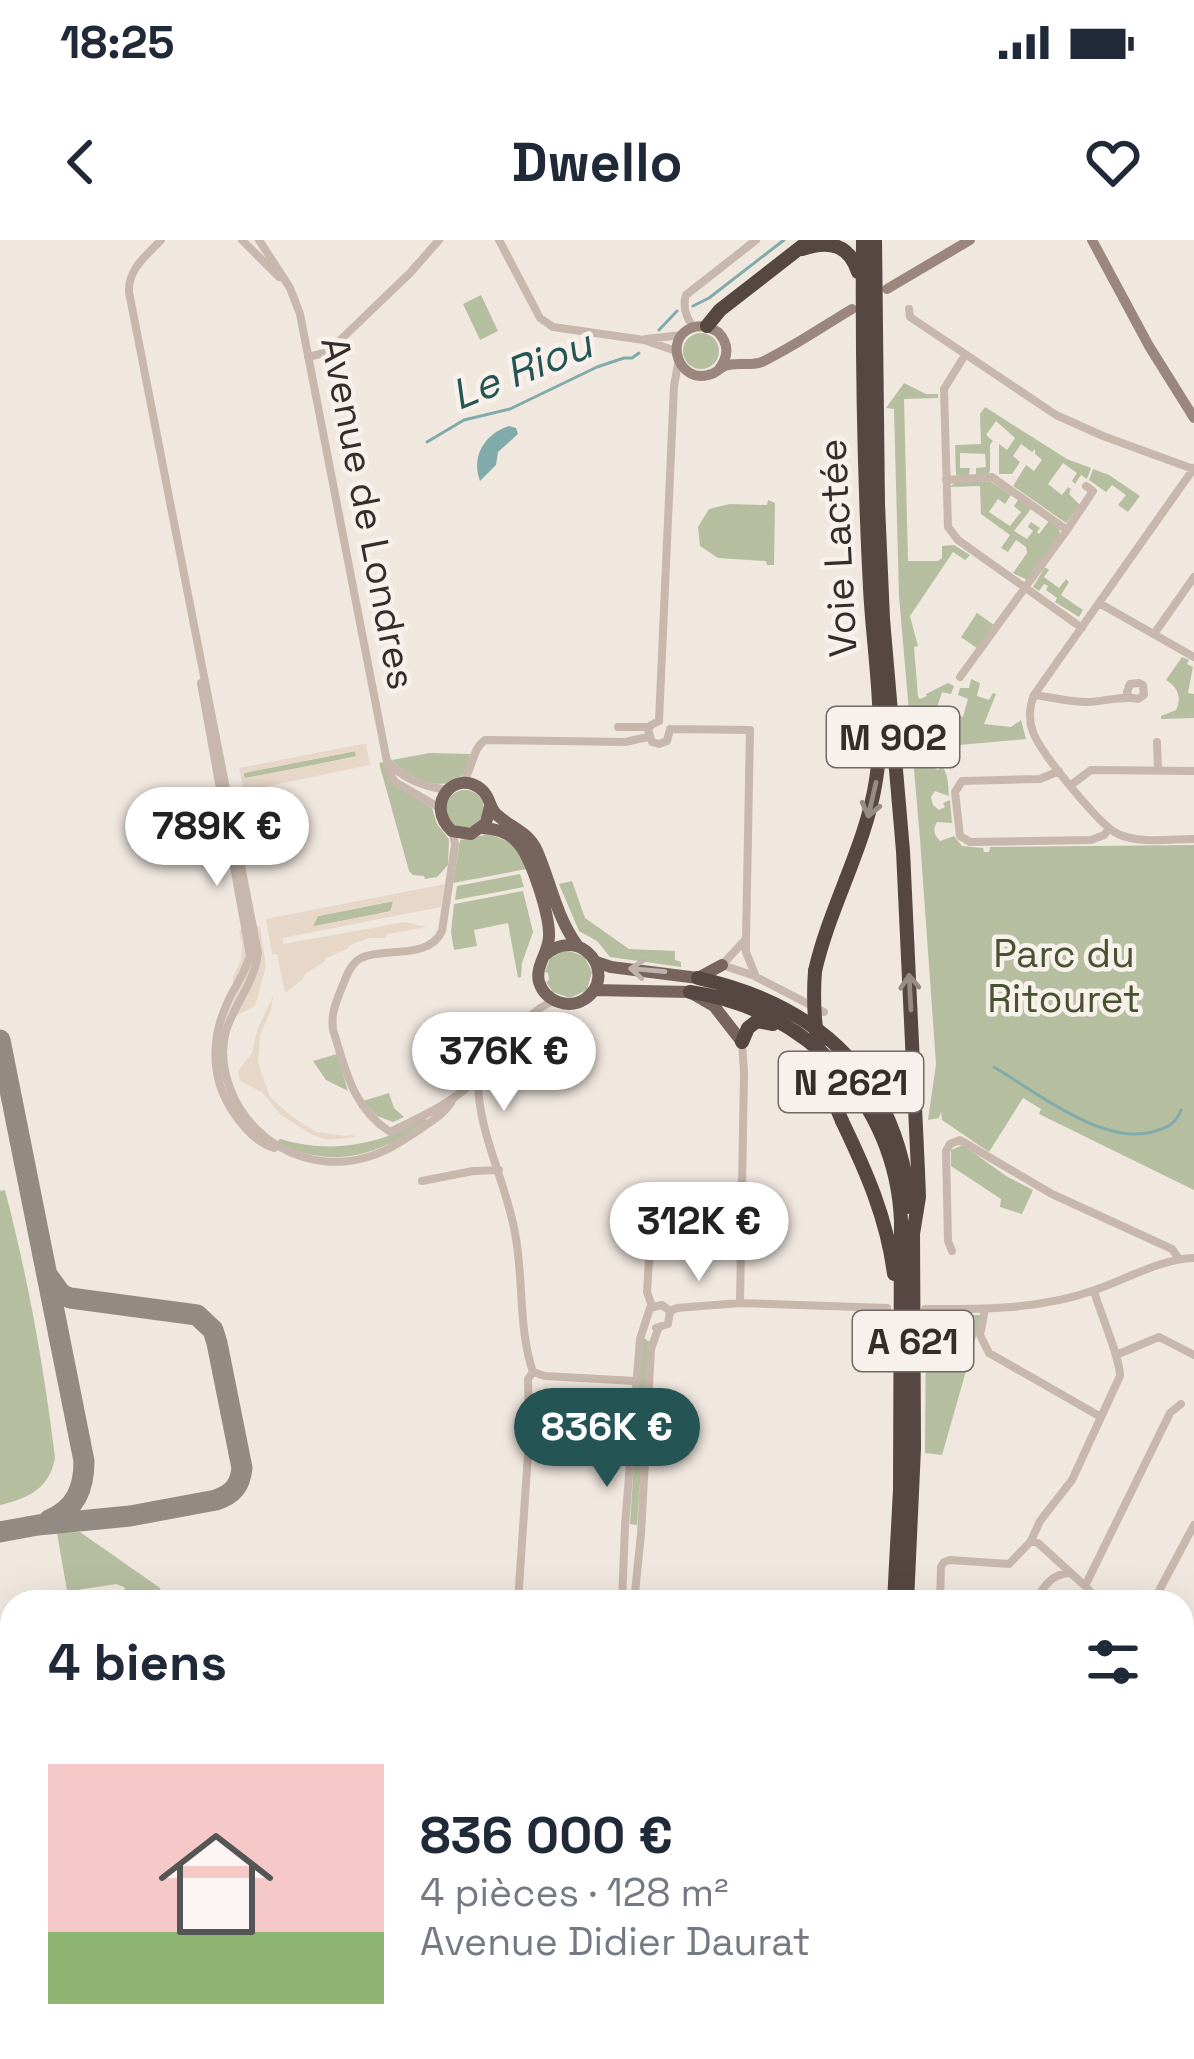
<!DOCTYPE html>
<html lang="fr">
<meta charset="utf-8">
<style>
body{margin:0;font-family:"Space Grotesk",sans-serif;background:#f2f2f3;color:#1f2937;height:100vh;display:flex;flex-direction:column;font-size:45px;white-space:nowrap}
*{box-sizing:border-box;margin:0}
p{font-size:39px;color:#747a83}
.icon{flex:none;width:66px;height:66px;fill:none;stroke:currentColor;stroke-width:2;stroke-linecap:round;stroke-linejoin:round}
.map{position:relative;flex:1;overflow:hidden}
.sheet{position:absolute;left:0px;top:1350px;width:1194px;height:471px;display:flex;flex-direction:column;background:#fff;border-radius:36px 36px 0 0;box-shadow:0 12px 48px #0002}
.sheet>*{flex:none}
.price{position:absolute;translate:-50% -102px;padding:0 27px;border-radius:42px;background:#fff;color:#222;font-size:39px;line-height:78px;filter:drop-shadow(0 3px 6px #0008)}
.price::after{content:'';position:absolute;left:50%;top:72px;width:36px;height:27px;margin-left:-18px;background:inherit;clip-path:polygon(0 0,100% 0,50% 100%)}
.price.on{background:#245454;color:#fff}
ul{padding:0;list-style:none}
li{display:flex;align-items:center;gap:36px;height:300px;padding:0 48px}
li+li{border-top:3px solid #e0e1e3}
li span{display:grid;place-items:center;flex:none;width:336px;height:240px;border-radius:0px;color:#555}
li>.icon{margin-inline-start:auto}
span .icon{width:144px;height:144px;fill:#fffc;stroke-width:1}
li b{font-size:51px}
h2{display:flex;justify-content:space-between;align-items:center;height:144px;padding:0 48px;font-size:51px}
.status{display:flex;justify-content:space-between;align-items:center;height:84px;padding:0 60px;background:#fff;direction:ltr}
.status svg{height:33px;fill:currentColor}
header{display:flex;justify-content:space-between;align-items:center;height:156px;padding:0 48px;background:#fff;font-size:54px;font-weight:700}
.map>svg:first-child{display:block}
.green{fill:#b6bea0}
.plaza{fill:#e7d7c8;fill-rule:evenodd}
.water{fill:#81abaa}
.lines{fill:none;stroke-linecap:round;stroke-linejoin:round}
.stream{stroke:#81abaa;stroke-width:3}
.taxiway{stroke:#938a84;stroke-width:21}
.street{stroke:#c8b7ac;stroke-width:8}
.secondary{stroke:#9b867d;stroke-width:10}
.primary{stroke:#77645d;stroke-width:12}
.highway{stroke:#564742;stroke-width:14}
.highway-bridge{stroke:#564742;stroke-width:14}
.oneway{stroke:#978b86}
.oneway2{stroke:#beb2ab}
.labels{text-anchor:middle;stroke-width:9;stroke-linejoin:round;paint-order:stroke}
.shield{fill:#f8f1eb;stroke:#706864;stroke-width:3}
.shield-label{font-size:36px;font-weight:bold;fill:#362d2a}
.street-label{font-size:39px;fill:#362d2a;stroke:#f8f1eb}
.park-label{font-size:39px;fill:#485230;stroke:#f8f1eb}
.water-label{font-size:42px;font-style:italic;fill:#245454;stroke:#f8f1eb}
</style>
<div class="status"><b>18:25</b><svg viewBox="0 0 49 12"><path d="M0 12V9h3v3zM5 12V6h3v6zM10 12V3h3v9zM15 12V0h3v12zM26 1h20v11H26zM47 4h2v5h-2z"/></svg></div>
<header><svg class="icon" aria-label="back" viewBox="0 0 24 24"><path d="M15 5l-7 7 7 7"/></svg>Dwello<svg class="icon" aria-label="heart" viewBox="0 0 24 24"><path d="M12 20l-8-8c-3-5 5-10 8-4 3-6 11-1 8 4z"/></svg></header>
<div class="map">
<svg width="1194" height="1819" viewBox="0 0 1194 1819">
<rect width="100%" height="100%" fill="#f0e7df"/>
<!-- green -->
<path class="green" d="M481,55L498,91L480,100L463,64Z
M683 111a18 18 0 1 1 36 0a18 18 0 1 1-36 0Z
M904,143L926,154H938V158L904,159L908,321H938L942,318V306L954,305L970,315L965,320L953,312L910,376L918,406L914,407L918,457L920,459L927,456L926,454L948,443L954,446L951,454L942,452L937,468L963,477L968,459L958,455L960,448H969L971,439L980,443L977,456L989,460L993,453L996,454L984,484L1011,487L1021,480L1026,499L948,506L951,534L946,509H942L941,514L936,512L931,526L938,530L941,527L939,524C949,531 948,545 949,556L935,551L931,557L933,565L939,570L945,567L943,563L950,560L952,583L937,582C933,589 933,594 940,601L954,596L962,606L983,608L984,612H989L990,607L1194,605V950L1039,874L1041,869L1023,858L989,912L942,880L941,872L939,878L928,880L936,824L920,599L899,356L894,169L886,168Z
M985,167L1067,219L1091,228L1087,239L1081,235L1075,244L1072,241L1077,233L1063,223L1048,244L1062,255L1068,247L1071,249L1069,254L1080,265L1066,283L1013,246L1026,225L1034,231L1042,220L1035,214V209L1032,212L1021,204L1013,216L1020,222L1012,234H999V204L1007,210L1015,198L996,181L986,195L993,201L990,205V231L988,234L976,235V228L986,227L985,214L960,213V228H970L969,235H956L955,205L981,204L980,174Z
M1093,229L1109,235L1140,256L1128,272L1118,265L1126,255L1112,245L1106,252L1089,240Z
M990,241L1011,255L1005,264L998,259L989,272L1010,286L1021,272L1014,266L1018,260L1031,269L1014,291L1027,299L1033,291L1028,287L1031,282L1040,288L1037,292L1039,294L1049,281L1059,288L1060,294L1027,340L1013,333L1027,313L1026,307L1016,300L1008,312L1001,308L1010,295L981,274L980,246L950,247L955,243Z
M768,260L775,263L774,325H767L766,321L718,318L700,306L698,287L709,269L730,264L767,265Z
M1045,327L1049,330L1044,337L1059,348L1066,339L1069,342L1061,355L1083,370L1079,377L1055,362L1057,358L1046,350L1048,346L1044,344L1039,351L1033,347Z
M977,373L994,385L978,409L961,397Z
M1182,417L1189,420L1187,424L1193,427L1188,453L1194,454V478L1161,479V476L1176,470C1182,458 1178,447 1166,440Z
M356,511L357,516L245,539L243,533Z
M430,513L470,514C469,519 467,529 464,533C446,556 406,538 392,520Z
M383,522L394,545L432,568L437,584L449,599L448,625L437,637L425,639L424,636L413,635L409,631L379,523Z
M446 569a19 19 0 1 1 38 0a19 19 0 1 1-38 0Z
M489,594L512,603L527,629L453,643L460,600Z
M520,634L524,647L455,660L457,646Z
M572,641L585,678L629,709L675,711V720L681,722V727L610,717L597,701L579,691L559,644Z
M523,651L533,692L522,723L521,737L518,738L508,683L474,690L477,706L454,710L451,692L454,664Z
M394,661L391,671L312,687L318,676Z
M566,710L584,716L592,732L587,750L570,758L553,752L546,742L549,740L548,733L545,732L550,718Z
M337,814L348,851L326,840L313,821Z
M389,853L394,868L404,877L393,882L377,876L363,861Z
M425,878L428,882C373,916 337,930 276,903L280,899C329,914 380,906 425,878Z
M963,905L1006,936L1033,950L1022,974L1000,967L1001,959L951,926V910Z
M5,950C28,1038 44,1127 55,1218C49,1249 29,1258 0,1265V951Z
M982,1075L942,1215L925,1213L926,1076Z
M642,1097L650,1102L637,1285L630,1284Z
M80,1292L160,1348L164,1362H130L124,1347L116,1344L77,1350L78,1362H69L57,1293Z"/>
<!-- plaza -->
<path class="plaza" d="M363,504H366L370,525L244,551L239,528ZM355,511L356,517L244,538V533Z
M445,644L441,667L282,698L284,704L405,682L426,687L388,694L385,698H369L350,705L347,709L326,718L324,722L305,734L303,739L285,753L277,714H272L266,679ZM393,661L390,672L313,686L318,676Z
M260,686L266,726L255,766L232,778L229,788L226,822L240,865L272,909L240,878L220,840L221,788L234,755L233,737L241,720L242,704L239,690Z
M273,756L271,770L260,795L258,823L270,857L291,876L316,892L346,896L354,894L355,897L327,900L311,894L281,875L262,852L240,841L238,831L252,813L258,788Z"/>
<!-- water -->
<path class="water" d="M509,186L516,188L518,194L498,212L496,225L480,241C471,217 484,194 509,186Z"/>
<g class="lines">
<!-- stream -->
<path class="stream" d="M693,66L709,58L784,0
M659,90L677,71
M427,202L464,180L510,169L597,127L624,118H632L639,113
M994,827C1036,852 1102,905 1152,892C1167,888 1176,884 1181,870"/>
<!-- taxiway -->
<path class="taxiway" d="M0,800L84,1221C84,1248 76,1269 49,1280
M0,1292L38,1285L130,1276L216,1260C233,1254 240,1246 242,1228L217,1103L213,1090L197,1075L70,1058L61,1054L48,1036
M0,1465L12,1462
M0,1718L12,1716
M191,1819L233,1810"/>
<!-- street -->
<path class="street" d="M161,0C146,16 128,29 129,52L258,713C252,760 212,778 226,836C242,899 308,937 371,916C389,910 404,900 419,890C433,880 446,873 453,859
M242,0L279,37
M259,0L290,48L300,74L389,532L395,542L440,568
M499,0L540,78L553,87L644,100L676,111
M909,69L910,77L1056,175L1103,196L1193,229
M693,87C686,77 682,67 686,55L756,0
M646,99L682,95
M965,115L944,149L948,287L958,300L1082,388
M308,117L328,112L334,106L410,33L439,0
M1194,228L1034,455C1029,468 1028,479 1033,492C1040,512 1100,586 1118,594C1140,604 1170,599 1194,599
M946,240L992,237L1067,290L960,437
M1067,290L1093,251L1086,246
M1099,363L1194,417
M1154,394L1194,337
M201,443L250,715C246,731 238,742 230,757C211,795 209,836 233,872C243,887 256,903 274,908
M1034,455C1051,457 1069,462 1086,462C1103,462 1123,455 1138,459L1144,455L1143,445L1139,443L1130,444L1127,452L1129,457
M659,481L674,146L678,124
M659,481L651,485L648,490L652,502L659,504L667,501L670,489
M618,487H649
M670,489L750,490L746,699V712L756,737L824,772
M1157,502L1158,530
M388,522C403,539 426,547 448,550
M1059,531L1040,539L962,541L955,552L960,596L970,602L1091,600L1104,595L1109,589
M462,543C474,528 471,510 485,500L625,502L648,497
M1071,545L1091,530L1194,531
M453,592L455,605L442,691C429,720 385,707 361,718C349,724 345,741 340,752C335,765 331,775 333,790C346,830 352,867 390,892C418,878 449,865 472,843C497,820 523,771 554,761
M745,700L722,725L755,736
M478,838C477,891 506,941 515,993C524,1039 518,1088 533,1132L528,1139L529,1199L518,1362
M422,941L473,931L499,930
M952,1011L948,1001L946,911L950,904L960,900L1052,954L1172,1009L1179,1019
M740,1063L744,832L742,802
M652,1066L647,1052L653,956
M925,1069C983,1069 1039,1070 1095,1050C1127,1039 1160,1019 1194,1018
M985,1069L980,1095L989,1113L1101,1177
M670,1071L677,1068L740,1063L887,1068
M656,1088L668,1084L670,1071
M1116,1115L1159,1097L1194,1115
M533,1132L545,1136L636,1141
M1085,1346L1038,1303L1031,1301L1040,1281L1072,1240L1120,1136C1120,1117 1100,1073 1094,1051
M622,1362L625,1286L640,1099L650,1068L662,1065L670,1071
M634,1362L641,1294L651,1109L658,1089
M940,1362L941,1327L944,1322L950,1320L1009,1324L1031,1301
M1034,1362C1043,1348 1051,1334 1069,1333
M1100,1362L1085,1346L1170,1173L1181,1164
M1153,1362L1194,1285
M1182,1423L1194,1413
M1182,1558L1194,1547
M1182,1599L1194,1607
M1182,1709L1194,1691
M774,1809L786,1819
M1068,1809L1083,1819
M363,1819L365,1809
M547,1819L559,1809
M1108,1819L1115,1809
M1187,1819L1194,1809"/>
<!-- secondary -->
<path class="secondary" d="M1092,0L1149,106L1194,178
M887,49L970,0
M719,129C729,116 729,104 718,92C709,87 701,84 691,88C663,100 680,143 708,135C718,133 716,130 725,126C737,121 749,127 762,122C793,107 822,87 852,69
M1182,1494L1194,1483
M934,1809L937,1819"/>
<!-- primary -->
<path class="primary" d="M490,566L486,583L471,594L452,591C423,564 456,527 482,550C490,557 489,566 496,574C511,588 528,591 537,611C551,643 556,676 577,705
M482,588C495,589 506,591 516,601C531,615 550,676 549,697C548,714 535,726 539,742C545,761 568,770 585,759C619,736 582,683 545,715
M596,722L611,727L698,738L722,725
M594,750L690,752L714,766L742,802"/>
<!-- highway -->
<path class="highway" d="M875,0L878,264L883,379L903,611L918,931L919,957L913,994
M802,9C829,0 849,4 858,32
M707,86L720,70L810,0
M815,731C830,665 866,606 876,540C886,478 873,410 870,348C864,232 862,116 863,0
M698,738C822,766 897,838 910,967
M690,752C807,768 896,862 901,981L900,1250L894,1362
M742,802L748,788L757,781L773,784
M842,881C866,931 887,978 894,1034
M907,1362L914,1208L913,989
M868,1809L873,1819
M888,1809L892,1819
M911,1809L913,1819"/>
<!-- highway-bridge -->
<path class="highway-bridge" d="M815,731C811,785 820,831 842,881"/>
</g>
<!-- one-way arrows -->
<defs><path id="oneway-shaft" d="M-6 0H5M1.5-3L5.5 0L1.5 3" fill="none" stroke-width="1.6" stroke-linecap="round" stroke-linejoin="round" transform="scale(3)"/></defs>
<g class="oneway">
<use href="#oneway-shaft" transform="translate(872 560) rotate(103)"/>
<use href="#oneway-shaft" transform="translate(910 752) rotate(-93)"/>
</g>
<use class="oneway2" href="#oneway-shaft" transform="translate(647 730) rotate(-175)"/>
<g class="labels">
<!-- shield labels -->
<g class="shield">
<rect x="827" y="467" width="132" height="60" rx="9"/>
<rect x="779" y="812" width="144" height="60" rx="9"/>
<rect x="853" y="1071" width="120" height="60" rx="9"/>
</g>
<g class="shield-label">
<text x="893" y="510">M 902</text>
<text x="851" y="855">N 2621</text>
<text x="913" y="1114">A 621</text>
</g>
<!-- street labels -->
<g class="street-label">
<text transform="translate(369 273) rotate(79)" y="14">Avenue de Londres</text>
<text transform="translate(837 308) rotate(-93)" y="14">Voie Lactée</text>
</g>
<!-- park labels -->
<g class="park-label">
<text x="1064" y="727">Parc du<tspan x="1064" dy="45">Ritouret</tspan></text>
</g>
<!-- water labels -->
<g class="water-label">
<text transform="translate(521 129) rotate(-22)" y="15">Le Riou</text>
</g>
</g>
</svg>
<b class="price" style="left:217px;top:649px">789K €</b>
<b class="price" style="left:504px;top:874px">376K €</b>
<b class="price" style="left:699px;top:1044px">312K €</b>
<b class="price on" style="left:607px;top:1250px">836K €</b>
<section class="sheet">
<h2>4 biens<svg class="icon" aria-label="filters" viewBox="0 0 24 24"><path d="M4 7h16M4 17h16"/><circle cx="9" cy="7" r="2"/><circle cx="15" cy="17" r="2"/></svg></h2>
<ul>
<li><span style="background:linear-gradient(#f6c9c9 70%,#8fb573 0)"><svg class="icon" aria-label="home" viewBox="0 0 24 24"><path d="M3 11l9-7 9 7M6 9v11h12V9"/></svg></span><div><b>836 000 €</b><p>4 pièces · 128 m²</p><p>Avenue Didier Daurat</p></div></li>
</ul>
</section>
</div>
